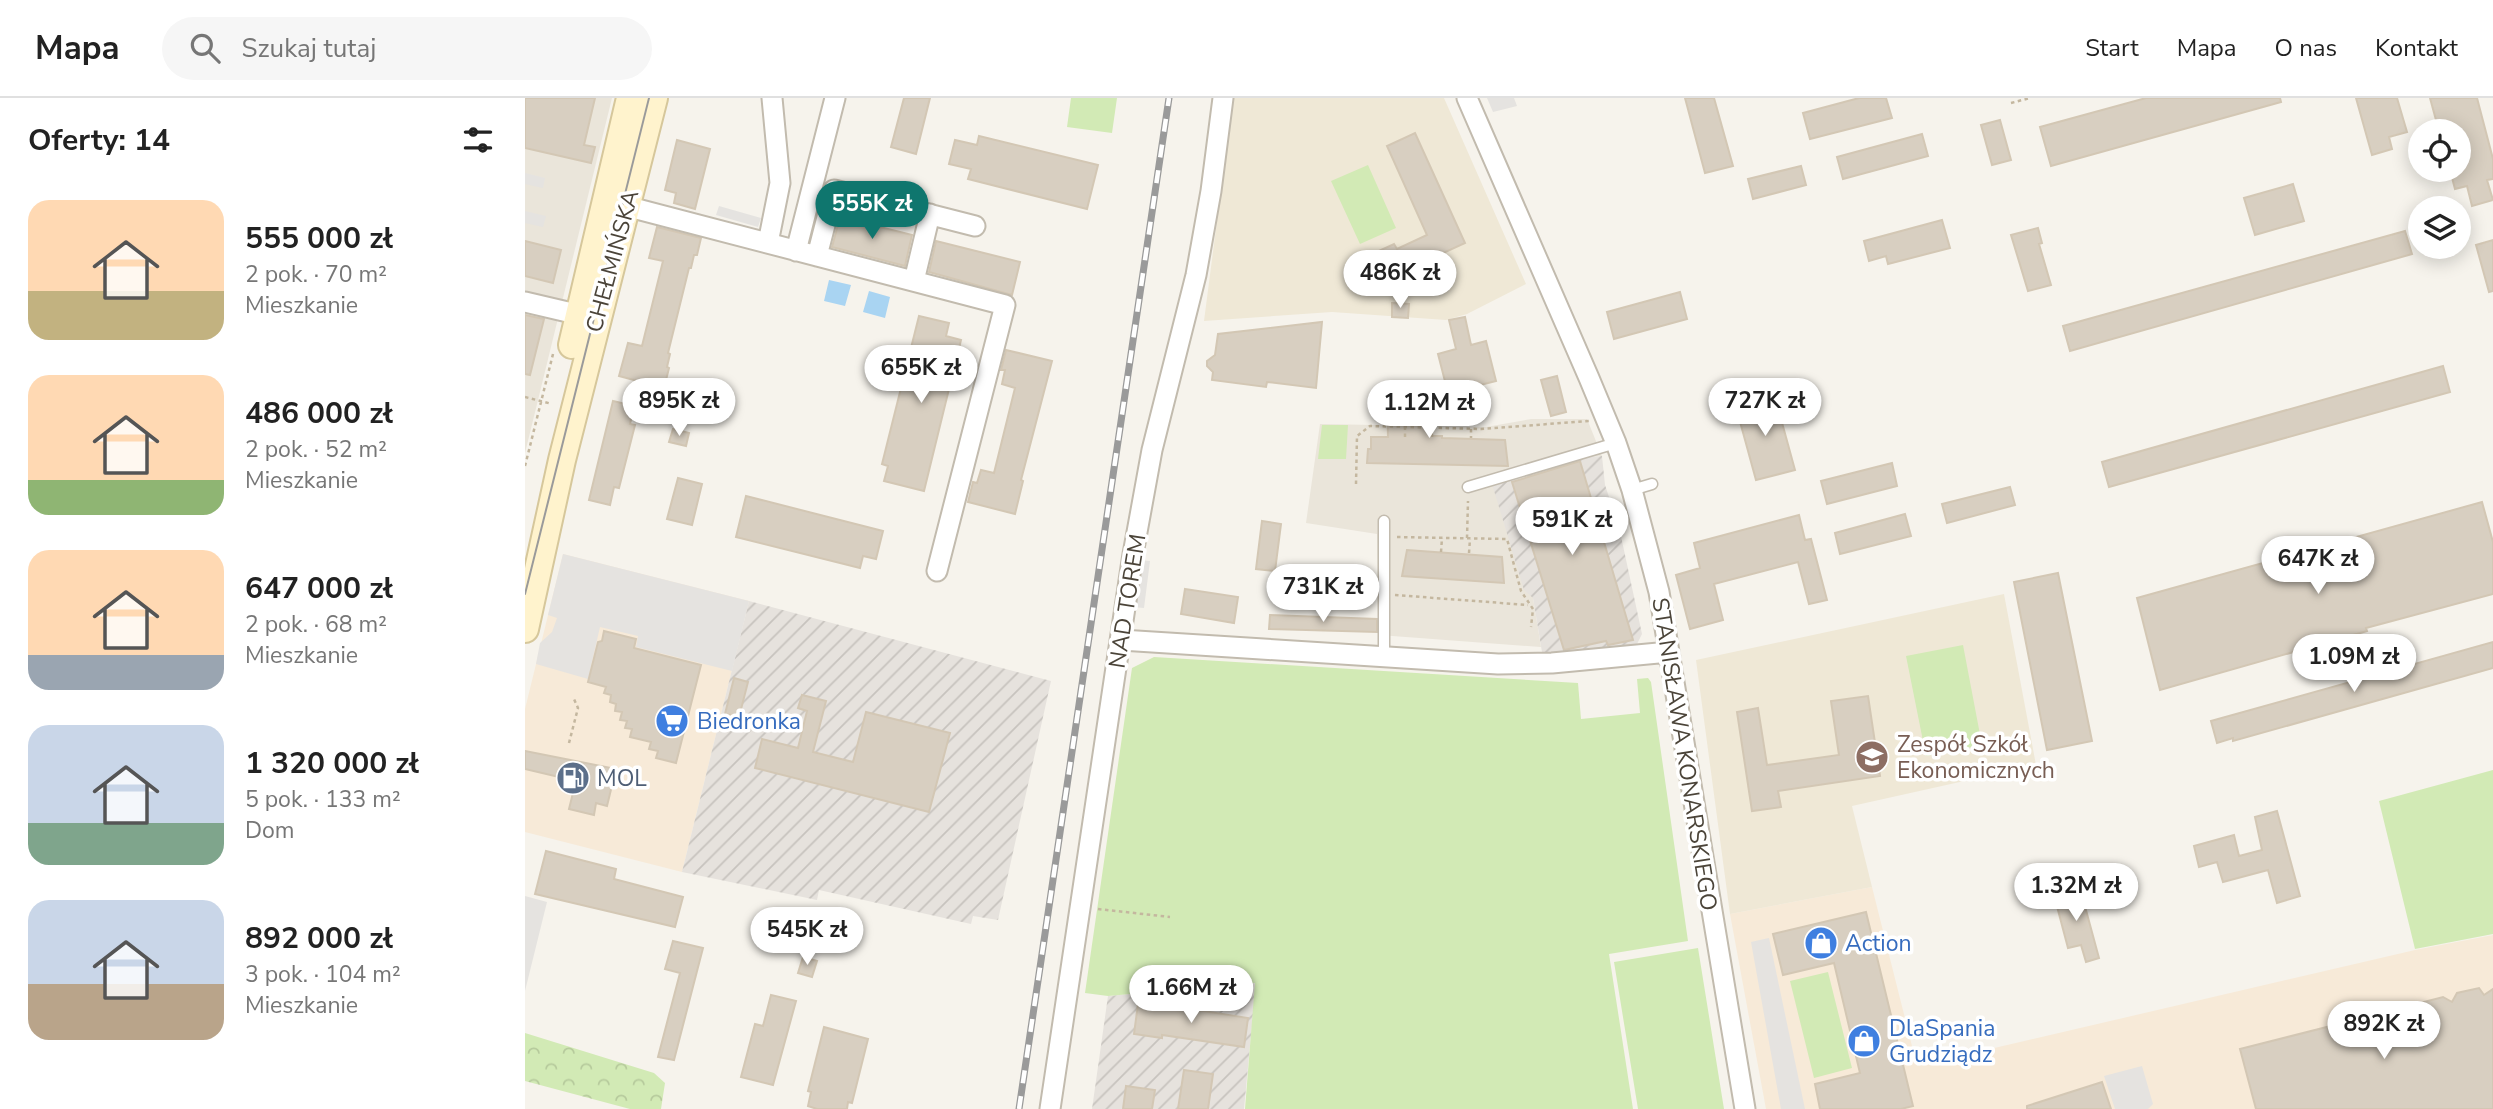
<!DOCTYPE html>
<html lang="pl">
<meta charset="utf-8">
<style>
body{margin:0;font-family:"Nunito Sans",sans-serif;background:#f6f6f6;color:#222;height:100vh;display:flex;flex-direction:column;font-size:26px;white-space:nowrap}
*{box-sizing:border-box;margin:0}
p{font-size:23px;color:#767676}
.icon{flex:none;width:38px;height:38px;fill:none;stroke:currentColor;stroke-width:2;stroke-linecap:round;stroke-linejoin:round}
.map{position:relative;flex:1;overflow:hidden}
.side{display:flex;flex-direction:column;background:#fff;width:525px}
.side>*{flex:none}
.controls{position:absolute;left:1883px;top:21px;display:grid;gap:14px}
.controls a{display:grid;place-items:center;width:63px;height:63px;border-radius:50%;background:#fff;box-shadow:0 4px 18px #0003;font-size:35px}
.price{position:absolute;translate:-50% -60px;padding:0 16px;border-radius:24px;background:#fff;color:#222;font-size:23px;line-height:46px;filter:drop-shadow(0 2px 4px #0008)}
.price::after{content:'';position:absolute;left:50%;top:42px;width:21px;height:16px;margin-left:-10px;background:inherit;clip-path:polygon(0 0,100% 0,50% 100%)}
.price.active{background:#0f766e;color:#fff}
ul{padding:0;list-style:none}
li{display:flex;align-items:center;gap:21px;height:175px;padding:0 28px}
li span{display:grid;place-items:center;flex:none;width:196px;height:140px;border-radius:21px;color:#555}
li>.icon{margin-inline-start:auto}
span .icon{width:84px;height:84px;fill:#fffc;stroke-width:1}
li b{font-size:30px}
h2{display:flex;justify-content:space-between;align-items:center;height:84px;padding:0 28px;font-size:30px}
header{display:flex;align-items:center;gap:42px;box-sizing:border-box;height:98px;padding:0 35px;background:#fff;border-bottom:2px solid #e0e0e0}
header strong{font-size:33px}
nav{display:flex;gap:38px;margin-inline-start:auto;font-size:24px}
.search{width:490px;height:63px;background:#f6f6f6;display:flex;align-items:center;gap:18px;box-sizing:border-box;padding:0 24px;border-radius:38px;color:#767676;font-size:26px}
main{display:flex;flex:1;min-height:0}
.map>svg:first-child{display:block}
.residential{fill:#eae5da}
.commercial{fill:#f7ead8}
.industrial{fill:url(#industrial-furrows)}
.education{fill:#efe8d6}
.green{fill:#d2eab5}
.forest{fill:url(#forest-crowns)}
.parking{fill:#e5e3e0}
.water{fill:#a9d4f2}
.building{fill:#d8cfc1;stroke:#d3c7b4;stroke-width:2}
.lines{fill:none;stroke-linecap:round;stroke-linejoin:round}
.lane-casing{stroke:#c2bbae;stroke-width:13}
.street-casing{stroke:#c2bbae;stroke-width:23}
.secondary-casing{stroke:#d6c79b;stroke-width:30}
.path{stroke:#c4b79f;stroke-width:2.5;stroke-dasharray:3.5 3.5;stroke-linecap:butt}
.lane{stroke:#fff;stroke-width:10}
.street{stroke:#fff;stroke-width:19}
.secondary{stroke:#fff3cd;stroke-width:26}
.tram{stroke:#9a9a9a;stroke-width:2}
.rail-casing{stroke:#9a9a9a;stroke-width:7}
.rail{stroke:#fff;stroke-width:4.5;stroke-dasharray:13;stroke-linecap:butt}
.labels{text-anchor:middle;stroke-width:7;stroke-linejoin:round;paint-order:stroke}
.street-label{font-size:23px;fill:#4b4439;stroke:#fff}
.shop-label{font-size:23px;fill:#366cbe;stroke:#fff;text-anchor:start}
.education-label{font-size:23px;fill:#785e54;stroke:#fff;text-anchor:start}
.service-label{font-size:23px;fill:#4e5e75;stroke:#fff;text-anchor:start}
</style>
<header>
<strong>Mapa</strong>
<div class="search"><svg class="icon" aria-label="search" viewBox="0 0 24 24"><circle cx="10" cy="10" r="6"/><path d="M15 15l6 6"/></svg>Szukaj tutaj</div>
<nav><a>Start</a><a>Mapa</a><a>O nas</a><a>Kontakt</a></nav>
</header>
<main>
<section class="side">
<h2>Oferty: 14<svg class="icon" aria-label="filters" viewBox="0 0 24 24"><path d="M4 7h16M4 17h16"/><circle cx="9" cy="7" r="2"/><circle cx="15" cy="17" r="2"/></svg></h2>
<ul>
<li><span style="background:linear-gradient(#ffd9b3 65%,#c2b280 0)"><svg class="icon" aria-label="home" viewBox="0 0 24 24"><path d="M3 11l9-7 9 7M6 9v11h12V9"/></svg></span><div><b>555 000 zł</b><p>2 pok. · 70 m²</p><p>Mieszkanie</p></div></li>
<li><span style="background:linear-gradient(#ffd9b3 75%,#8fb573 0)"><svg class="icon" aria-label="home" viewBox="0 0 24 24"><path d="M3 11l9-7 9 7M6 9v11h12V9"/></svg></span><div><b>486 000 zł</b><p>2 pok. · 52 m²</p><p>Mieszkanie</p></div></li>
<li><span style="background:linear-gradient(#ffd9b3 75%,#9aa5b1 0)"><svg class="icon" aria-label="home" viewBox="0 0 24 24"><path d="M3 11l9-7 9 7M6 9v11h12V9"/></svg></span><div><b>647 000 zł</b><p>2 pok. · 68 m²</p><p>Mieszkanie</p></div></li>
<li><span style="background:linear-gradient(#c9d6e8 70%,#7fa58c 0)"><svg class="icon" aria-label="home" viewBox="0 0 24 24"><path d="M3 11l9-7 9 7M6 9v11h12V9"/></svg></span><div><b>1 320 000 zł</b><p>5 pok. · 133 m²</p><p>Dom</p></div></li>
<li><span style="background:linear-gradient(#c9d6e8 60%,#b9a48a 0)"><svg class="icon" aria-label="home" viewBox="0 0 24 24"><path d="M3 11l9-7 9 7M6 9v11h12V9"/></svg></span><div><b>892 000 zł</b><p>3 pok. · 104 m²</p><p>Mieszkanie</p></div></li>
</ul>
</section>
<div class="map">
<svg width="1968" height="1011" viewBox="0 0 1968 1011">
<defs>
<pattern id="industrial-furrows" width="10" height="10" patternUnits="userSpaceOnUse" patternTransform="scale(1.75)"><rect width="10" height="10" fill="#e6e2dd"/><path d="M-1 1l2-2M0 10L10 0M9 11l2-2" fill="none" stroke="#c7c3be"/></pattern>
<pattern id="forest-crowns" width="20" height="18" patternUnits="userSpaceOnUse" patternTransform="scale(1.75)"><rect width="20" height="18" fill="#d2eab5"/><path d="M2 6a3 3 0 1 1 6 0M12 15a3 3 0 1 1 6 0" fill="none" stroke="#b6ca9c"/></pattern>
</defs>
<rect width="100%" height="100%" fill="#f6f3ec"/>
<!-- residential -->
<path class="residential" d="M0,0H87L0,355Z
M1006,321H1062L1077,358L1055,360L1008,500L1016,549L854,537L852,436L781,425L795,326L961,329Z"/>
<!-- commercial -->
<path class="commercial" d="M38,456L224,503L157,774L0,734V611Z
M1347,789L1392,968L1890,852L1968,837V1011H1241L1205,816Z"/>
<!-- industrial -->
<path class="industrial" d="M1077,358L1080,387L1094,429L1117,536L1112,546L1099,551L1034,556L1017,554L1008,500L999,492L967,386L1055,360Z
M224,503L526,583L473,822L448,818L446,826L294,792L292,802L157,774Z
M731,885L719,1011H567L583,898Z"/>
<!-- education -->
<path class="education" d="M708,0H919L1001,186L942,216L921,222L807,214L679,223Z
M1479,496L1511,667L1327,708L1347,789L1205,816L1171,562Z"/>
<!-- green -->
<path class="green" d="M546,0H592L587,35L542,29Z
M843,67L871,130L835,146L806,83Z
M797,327H823L821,361H793Z
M1438,547L1457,647L1401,658L1381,558Z
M629,559L1053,585L1056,621L1115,615L1112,581L1123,580L1126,584L1163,843L1084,856L1108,1011H720L730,885L583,898L560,895L607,570Z
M1968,672V836L1890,851L1854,703Z
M1173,850L1199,1011H1113L1089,864Z
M1303,874L1327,970L1289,980L1265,883Z"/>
<!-- forest -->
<path class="forest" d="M0,935L129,975L140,985L136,1011H105L0,983Z"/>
<!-- parking -->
<path class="parking" d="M962,0H989L992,8L968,14Z
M0,75L20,80L18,90L0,86Z
M194,108L236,120L233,129L191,117Z
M0,113L21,118L18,129L0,125Z
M38,456L224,503L207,573L111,549L113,538L75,529L63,581L11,566L15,545L27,534L32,520L23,517Z
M613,462L625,463L619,510L607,509Z
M0,798L22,804L0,893Z
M1244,840L1280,1011H1256L1226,844Z
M1617,968L1628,1006L1623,1011H1590L1579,978Z"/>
<!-- water -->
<path class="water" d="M304,182L326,187L320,208L299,203Z
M344,193L365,199L360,220L338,214Z"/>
<!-- building -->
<path class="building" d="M0,0H70L59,47L70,49L66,65L0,50Z
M379,0H405L391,56L366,49Z
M1160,0H1189L1208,68L1180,75Z
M1334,0H1361L1367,20L1285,41L1278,15Z
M1621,0H1755L1756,4L1526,68L1515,29Z
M1831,0H1872L1882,34L1864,39L1867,51L1847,57Z
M1905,0H1952L1968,61V81L1962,82L1968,102L1947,108L1942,88L1930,91L1925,72H1934V33H1914Z
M1475,22L1486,62L1467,67L1456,27Z
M890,35L940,145L833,194L821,168L869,146L872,151L902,137L862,48Z
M1397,36L1403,58L1318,81L1312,59Z
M454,38L573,67L562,111L443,81L446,71L424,66L430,42L452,47Z
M152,42L185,51L170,111L149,105L151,95L140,92Z
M1276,68L1281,87L1228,101L1223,81Z
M1768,86L1779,123L1730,137L1719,100Z
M315,119L387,137L380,168L307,149Z
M1417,122L1425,150L1363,166L1361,158L1344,163L1339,143Z
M132,129L176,140L172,157H169L166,170H164L143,255L145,256L142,269L144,270L139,290L94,278L103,245L117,248L138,163L124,160Z
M1513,130L1517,145L1514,146L1526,187L1503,193L1486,137Z
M1880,133L1887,156L1545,253L1538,228Z
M1968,142V193L1964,194L1951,147Z
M0,143L36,152L28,185L0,178Z
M411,143L495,164L487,197L404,174Z
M1155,194L1162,221L1089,241L1082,214Z
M867,205L884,206L883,220L867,219Z
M0,217L19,221L5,277L0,276Z
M394,218L424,225L421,238L436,242L399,393L359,383L363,368L357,366Z
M940,219L946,247L961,243L971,283L923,295L913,256L931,251L924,222Z
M797,224L791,290L742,284L741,289L687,282L688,274L682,268V263L690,257L693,236Z
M481,252L527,263L496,382L498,383L490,416L443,404L448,384L452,385L456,372L469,375L490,290L477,286L480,272H476Z
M1918,268L1925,294L1584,389L1577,364Z
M1032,278L1041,314L1026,318L1016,282Z
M862,299L907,300V338H917V340L980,342L983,368L842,365L843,351H846V339H863Z
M1250,299L1270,372L1231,382L1211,309Z
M88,303L109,308L105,326L110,327L94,390L89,389L85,407L64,402Z
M148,331L164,335L161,348L144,344Z
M1055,363L1108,542L1083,547L1081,543L1039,552L987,384Z
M1367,365L1372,388L1302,406L1296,383Z
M153,380L177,386L167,427L142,421Z
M1485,389L1490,407L1422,425L1417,406Z
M221,398L358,433L351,461L338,458L335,470L211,439Z
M1957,404L1968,444V496L1841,530L1842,533L1635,592L1612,500Z
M1380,416L1386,438L1315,456L1310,435Z
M1274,417L1280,442L1286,441L1302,502L1284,506L1273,464L1189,486L1198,522L1165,531L1151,477L1175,470L1169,445Z
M737,423L756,426L750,473L731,471Z
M882,452L977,459L979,485L877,478Z
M1533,475L1567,643L1522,652L1489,484Z
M660,491L713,499L709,525L656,516Z
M745,517L852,521V534L744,531Z
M79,533L111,541L109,550L176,567L151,665L131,660L133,653L124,651L126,644L105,639L107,631L100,630L102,623L95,622L97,614L90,613L91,606L85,604L86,597L79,595L81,589L63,584L73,544L77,543Z
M1968,544V570L1708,643V640L1692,645L1686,623Z
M209,580L223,584L214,619L200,616Z
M277,597L301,603L288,654L328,664L341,614L425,635L404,714L230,670L237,641L273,650L282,613L273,610Z
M1343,598L1355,678L1253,693L1256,709L1227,713L1212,614L1233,610L1242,667L1314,657L1306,603Z
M0,653L91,671L82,708L71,705L69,717L44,711L51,683L0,671Z
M1752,713L1775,798L1752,805L1743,772L1698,784L1692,764L1674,769L1669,748L1709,737L1714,758L1737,752L1730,719Z
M21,753L91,771L89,781L158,799L150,829L10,796Z
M1555,790L1574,860L1561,864L1556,847L1543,850L1529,797Z
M1341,814L1388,1008L1376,1011H1295L1290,986L1335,975L1309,865L1258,877L1248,836Z
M148,843L178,850L149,962L133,959L155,875L140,871Z
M278,859L292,863L287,879L273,875Z
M1954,890L1959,897L1968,891V1011H1731L1715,951L1802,929L1807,936L1825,923L1918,899L1927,904L1932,895Z
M246,897L271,903L248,987L216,979L230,926L238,928Z
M613,906L640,910V907L723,920L719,949L637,937V940L609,936Z
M299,929L343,941L327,1005L323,1004L322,1011H292L283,1008L286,994L283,993Z
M659,972L688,976L683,1011H653Z
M1577,984L1586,1011H1502V1008Z
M601,988L630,992L627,1011H598Z"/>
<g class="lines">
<defs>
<path id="lane" d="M943,389L1091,345
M1107,392L1127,386
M859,423V559"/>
<path id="street" d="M942,0L1064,280L1091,345L1107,392L1134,494L1220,1011
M89,105L480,207L412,473
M243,145L255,85L247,0
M271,153L310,0
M292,158L309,92L450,128
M389,183L405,116
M0,204L64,219
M596,542L973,566L1027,565L1144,554
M525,1011L608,456L627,352L671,177L686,93L698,0"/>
<path id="secondary" d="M47,247L105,0
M0,531L37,362L129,0"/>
</defs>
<!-- lane casing -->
<use href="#lane" class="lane-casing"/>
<!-- street casing -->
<use href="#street" class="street-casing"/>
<!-- secondary casing -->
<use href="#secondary" class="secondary-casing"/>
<!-- path -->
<path class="path" d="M1486,5L1505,0
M0,299L27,306
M946,331V340
M880,339V329
M907,339V330
M0,368L28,256
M831,386L832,338L845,328L956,331L1064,323
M872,439L982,441L996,493L1008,511L1006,529
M942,440L943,403
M916,454L917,440
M944,455L945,441
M870,497L1003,507
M44,645L53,610L49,601
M573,811L645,819"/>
<!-- lane -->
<use href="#lane" class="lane"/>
<!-- street -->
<use href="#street" class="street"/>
<!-- secondary -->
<use href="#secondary" class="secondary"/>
<!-- tram -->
<path class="tram" d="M0,496L124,0"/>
<defs>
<path id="rail" d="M494,1011L644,0"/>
</defs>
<!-- rail casing -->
<use href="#rail" class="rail-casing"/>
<!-- rail -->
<use href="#rail" class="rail"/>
</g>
<!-- icons -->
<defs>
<symbol id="supermarket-disc" viewBox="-11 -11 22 22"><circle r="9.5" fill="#3f7fe0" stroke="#fff"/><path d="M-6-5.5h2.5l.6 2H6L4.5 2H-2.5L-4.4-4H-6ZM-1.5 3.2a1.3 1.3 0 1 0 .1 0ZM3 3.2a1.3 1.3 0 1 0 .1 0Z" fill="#fff"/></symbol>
<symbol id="school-disc" viewBox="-11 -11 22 22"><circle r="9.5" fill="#8d6e63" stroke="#fff"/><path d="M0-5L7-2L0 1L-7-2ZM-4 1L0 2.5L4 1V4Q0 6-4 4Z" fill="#fff"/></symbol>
<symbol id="fuel-disc" viewBox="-11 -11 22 22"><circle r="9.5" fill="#5c6f8a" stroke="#fff"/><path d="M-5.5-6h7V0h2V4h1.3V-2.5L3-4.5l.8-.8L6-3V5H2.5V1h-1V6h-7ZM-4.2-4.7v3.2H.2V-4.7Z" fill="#fff"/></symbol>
<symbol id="shop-disc" viewBox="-11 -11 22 22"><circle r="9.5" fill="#3f7fe0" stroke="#fff"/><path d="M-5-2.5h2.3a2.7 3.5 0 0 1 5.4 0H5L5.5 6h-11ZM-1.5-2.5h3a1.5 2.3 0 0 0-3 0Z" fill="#fff"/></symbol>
</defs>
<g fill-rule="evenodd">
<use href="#supermarket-disc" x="128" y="604" width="38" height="38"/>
<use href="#school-disc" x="1328" y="640" width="38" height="38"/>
<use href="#fuel-disc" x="29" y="661" width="38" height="38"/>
<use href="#shop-disc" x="1277" y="826" width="38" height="38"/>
<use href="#shop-disc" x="1320" y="924" width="38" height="38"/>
</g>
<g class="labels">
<!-- street labels -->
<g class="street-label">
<text transform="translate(87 163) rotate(-75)" y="8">CHEŁMIŃSKA</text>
<text transform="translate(602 503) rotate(-81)" y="8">NAD TOREM</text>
<text transform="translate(1160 656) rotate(81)" y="8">STANISŁAWA KONARSKIEGO</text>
</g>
<!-- shop labels -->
<g class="shop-label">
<text x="172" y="631">Biedronka</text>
<text x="1320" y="853">Action</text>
<text x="1364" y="938">DlaSpania<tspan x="1364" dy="26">Grudziądz</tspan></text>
</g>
<!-- education labels -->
<g class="education-label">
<text x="1372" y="654">Zespół Szkół<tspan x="1372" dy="26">Ekonomicznych</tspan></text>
</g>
<!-- service labels -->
<g class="service-label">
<text x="72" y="688">MOL</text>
</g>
</g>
</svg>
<div class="controls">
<a><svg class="icon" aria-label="locate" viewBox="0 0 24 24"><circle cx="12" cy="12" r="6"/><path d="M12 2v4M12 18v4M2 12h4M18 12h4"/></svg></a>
<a><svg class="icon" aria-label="layers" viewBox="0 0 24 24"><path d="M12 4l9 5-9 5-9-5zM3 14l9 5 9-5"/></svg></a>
</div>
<b class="price active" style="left:347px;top:143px">555K zł</b>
<b class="price" style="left:875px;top:212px">486K zł</b>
<b class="price" style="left:396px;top:307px">655K zł</b>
<b class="price" style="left:154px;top:340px">895K zł</b>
<b class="price" style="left:1240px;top:340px">727K zł</b>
<b class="price" style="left:904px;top:342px">1.12M zł</b>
<b class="price" style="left:1047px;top:459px">591K zł</b>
<b class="price" style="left:1793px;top:498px">647K zł</b>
<b class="price" style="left:798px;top:526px">731K zł</b>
<b class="price" style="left:1829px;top:596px">1.09M zł</b>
<b class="price" style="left:1551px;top:825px">1.32M zł</b>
<b class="price" style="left:282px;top:869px">545K zł</b>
<b class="price" style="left:666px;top:927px">1.66M zł</b>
<b class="price" style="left:1859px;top:963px">892K zł</b>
</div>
</main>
